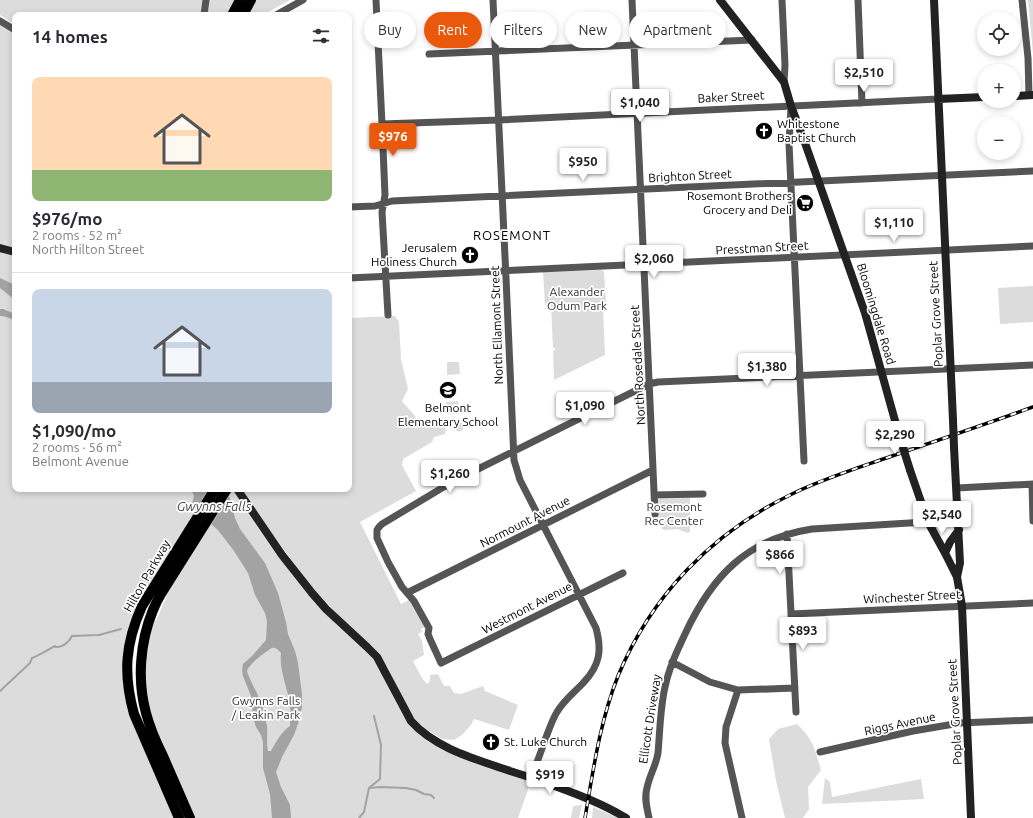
<!DOCTYPE html>
<meta charset="utf-8">
<style>
body{margin:0;font-family:Ubuntu,sans-serif;background:#f2f2f3;color:#2b2b33;height:100vh;display:flex;flex-direction:column;font-size:15px;white-space:nowrap}
*{box-sizing:border-box;margin:0}
p{font-size:13px;color:#7c7c81}
.icon{flex:none;width:22px;height:22px;fill:none;stroke:currentColor;stroke-width:2;stroke-linecap:round;stroke-linejoin:round}
.map{position:relative;flex:1;overflow:hidden}
.panel{position:absolute;left:12px;top:12px;width:340px;height:480px;display:flex;flex-direction:column;background:#fff;border-radius:8px;box-shadow:0 2px 6px #0003}
.panel>*{flex:none}
.banner{position:absolute;left:364px;top:12px;width:380px;height:36px;display:flex;gap:8px}
.fabs{position:absolute;left:977px;top:12px;display:grid;gap:8px}
.fabs a{display:grid;place-items:center;width:44px;height:44px;border-radius:50%;background:#fff;box-shadow:0 2px 6px #0003;font-size:20px}
.price{position:absolute;translate:-50% -34px;padding:0 9px;border-radius:4px;background:#fff;color:#222;font-size:13px;line-height:26px;filter:drop-shadow(0 1px 2px #0008)}
.price::after{content:'';position:absolute;left:50%;top:24px;width:12px;height:9px;margin-left:-6px;background:inherit;clip-path:polygon(0 0,100% 0,50% 100%)}
.price.current{background:#ea580c;color:#fff}
ul{padding:0;list-style:none}
li{display:grid;align-content:center;gap:8px;height:212px;padding:0 20px}
li+li{border-top:1px solid #e1e1e2}
li span{display:grid;place-items:center;height:124px;border-radius:8px;color:#555}
li>.icon{margin-inline-start:auto}
span .icon{width:72px;height:72px;fill:#fffc;stroke-width:1}
li b{font-size:17px}
h2{display:flex;justify-content:space-between;align-items:center;height:48px;padding:0 20px;font-size:17px}
.pill{padding:0 14px;border-radius:18px;background:#fff;box-shadow:0 2px 6px #0003;font-size:14px;line-height:36px}
.pill.current{background:#ea580c;color:#fff}
.map>svg:first-child{display:block}
.green{fill:#dcdcdc}
.water{fill:#a3a3a3;fill-rule:evenodd}
.lines{fill:none;stroke-linecap:round;stroke-linejoin:round}
.stream{stroke:#a3a3a3;stroke-width:2}
.primary-casing{stroke:#dbdbdb;stroke-width:11}
.street{stroke:#555;stroke-width:7}
.secondary{stroke:#222;stroke-width:8}
.primary{stroke:#000;stroke-width:10}
.rail-casing{stroke:#000;stroke-width:3.5}
.rail{stroke:#fff;stroke-width:2;stroke-dasharray:6;stroke-linecap:butt}
.secondary-bridge{stroke:#222;stroke-width:8}
.labels{text-anchor:middle;stroke-width:3.5;stroke-linejoin:round;paint-order:stroke}
.street-label{font-size:12px;fill:#000;stroke:#fff}
.poi-label{font-size:12px;fill:#000;stroke:#fff;text-anchor:start}
.park-label{font-size:12px;fill:#333;stroke:#fff}
.neighbourhood-label{font-size:13px;letter-spacing:1px;fill:#000;stroke:#fff}
.water-label{font-size:13px;font-style:italic;fill:#444;stroke:#fff}
</style>
<div class="map">
<svg width="1033" height="818" viewBox="0 0 1033 818">
<rect width="100%" height="100%" fill="#fff"/>
<!-- green -->
<path class="green" d="M0,0H235L227,15H15V25L0,15Z
M255,0H290L268,12H256L251,15H247Z
M1028,0H1033V54Z
M0,23L15,32V248L0,244Z
M0,250L15,254V489H209L136,609C126,634 120,660 123,687C126,710 136,732 146,753C155,775 165,796 174,818H0Z
M602,270L604,272L606,302L603,308L605,355L554,380L553,351L556,348H553L551,305H545L543,272Z
M1033,286V322L1000,324L998,288Z
M395,316L399,322L401,359L408,389L402,401L420,422L436,421L446,429L445,434L434,437L432,442L403,459L402,465L416,491L360,522L401,604L413,598L427,626L421,629L422,632L418,634L422,641L424,655L413,661L422,678L427,684L430,681V675L438,674L444,686H450L454,693L461,694L483,686L485,691L518,705L509,730L474,719L471,725L462,735L454,740L442,739L426,729L414,718L398,689L388,668L378,653L337,614L308,583L274,536L241,489H349V318Z
M447,362H459L460,374L447,375Z
M458,401L459,414H447L446,402Z
M454.5 427a4.5 4.5 0 1 1 9 0a4.5 4.5 0 1 1-9 0Z
M232,489H234L334,622L373,658L381,672L401,711L409,724L420,735L429,742L458,755L531,781L518,818H195L154,727L146,693L145,662L153,620L156,621L168,593Z
M690,498V532L688,533L677,529L665,530L662,529L658,517L657,499Z
M797,724C813,739 815,749 821,770L808,787L809,809L803,818H785L776,781L769,739L778,729Z
M825,778L830,782L832,797L921,779L924,799L822,804Z
M582,805L579,818H571L573,806Z
M593,807L612,815L617,818H592Z"/>
<!-- water -->
<path class="water" d="M0,278L15,285V300L0,288Z
M0,309H3L15,314V319L7,316H0Z
M191,489H225L230,498L235,518L240,529L265,563L278,593L286,622L288,634L295,651L298,663L302,694V707L300,718L294,735L282,757L276,772L281,787L290,805L291,818H272L270,794L263,768V742L261,735L256,727L253,718L251,696L243,676L242,670L243,664L252,656L266,640L267,621L265,613L255,595L248,573L234,551L218,530L206,520L194,515L190,511L194,496ZM272,648C276,647 278,650 281,653C279,671 288,688 290,706C291,713 290,719 290,726C281,732 276,742 271,751H268C266,743 268,735 267,726C265,719 263,709 261,702C259,697 247,674 247,671C249,664 265,652 272,648Z"/>
<g class="lines">
<!-- stream -->
<path class="stream" d="M0,314L15,319
M0,691L30,663L32,658C40,655 47,650 55,646L56,647C62,648 69,642 72,636L99,635L121,629
M370,788L380,787L406,788L416,790L424,794L431,795L434,798
M359,818L364,812L369,788L380,779L381,745L374,716"/>
<defs>
<path id="primary" d="M232,15L240,0
M243,15L251,0
M179,818L134,714C123,674 125,644 142,606L215,489
M190,818C181,797 172,777 163,756C156,742 150,728 146,713C137,680 140,642 153,610C155,605 158,599 161,594L227,489"/>
</defs>
<!-- primary casing -->
<use href="#primary" class="primary-casing"/>
<!-- street -->
<path class="street" d="M376,0L382,124L385,195L382,212L388,315
M493,0L506,278L514,460L520,480L596,628C602,650 600,665 584,682C575,692 564,700 557,712C552,720 549,730 545,740C541,752 536,765 531,778
M632,0L655,514
M782,0L785,65L784,82
M858,0L862,103
M1022,0L1028,58L1029,95
M204,15L206,0
M276,15L303,0
M0,21L15,30
M429,54L752,40
M791,106L789,144L804,461
M382,124L499,120L938,99
M349,207L375,206L392,201L1033,171
M349,278L1033,246
M1032,484L1033,521
M957,488L1033,484
M654,495L703,494
M787,534L796,712
M623,573L441,663L430,639L428,634L429,628L414,601L402,587L388,562L377,538V530L379,527L382,524L442,488L472,472L649,384L658,382L1033,365
M407,593L653,470
M791,614L1033,603
M672,662L710,682L738,690L795,688
M738,690L726,727L725,743L742,818
M820,752L913,731L960,723L1033,720
M649,818C647,808 644,798 647,788C649,776 656,766 658,753C660,731 660,709 665,687C669,668 677,651 685,634C712,576 747,539 812,529L958,520"/>
<!-- secondary -->
<path class="secondary" d="M720,0L784,82L791,106L805,143L865,313L899,435
M934,0L953,420
M1014,96L1033,95
M938,99L984,97
M0,248L15,252
M954,447L960,563L957,577
M910,470L928,522L945,553L957,577L962,606L971,818
M237,489L282,555L312,593L326,609L367,647L377,657L411,721C436,749 476,759 510,771C533,778 555,786 576,794C594,801 610,808 626,818
M945,553L950,542L959,530"/>
<!-- primary -->
<use href="#primary" class="primary"/>
<defs>
<path id="rail" d="M585,818C593,771 600,721 618,676C651,596 712,533 790,495C822,479 858,468 892,456C939,440 986,424 1033,407"/>
</defs>
<!-- rail casing -->
<use href="#rail" class="rail-casing"/>
<!-- rail -->
<use href="#rail" class="rail"/>
<!-- secondary-bridge -->
<path class="secondary-bridge" d="M953,420L954,447
M899,435L910,470"/>
</g>
<!-- icons -->
<defs>
<symbol id="church-disc" viewBox="-11 -11 22 22"><circle r="9.5" fill="#000" stroke="#fff"/><path d="M-1.2-6h2.4v3.5h3.3v2.4h-3.3V6h-2.4V-.1h-3.3v-2.4h3.3Z" fill="#fff"/></symbol>
<symbol id="supermarket-disc" viewBox="-11 -11 22 22"><circle r="9.5" fill="#000" stroke="#fff"/><path d="M-6-5.5h2.5l.6 2H6L4.5 2H-2.5L-4.4-4H-6ZM-1.5 3.2a1.3 1.3 0 1 0 .1 0ZM3 3.2a1.3 1.3 0 1 0 .1 0Z" fill="#fff"/></symbol>
<symbol id="school-disc" viewBox="-11 -11 22 22"><circle r="9.5" fill="#000" stroke="#fff"/><path d="M0-5L7-2L0 1L-7-2ZM-4 1L0 2.5L4 1V4Q0 6-4 4Z" fill="#fff"/></symbol>
</defs>
<g fill-rule="evenodd">
<use href="#church-disc" x="754" y="121" width="20" height="20"/>
<use href="#supermarket-disc" x="795" y="193" width="20" height="20"/>
<use href="#church-disc" x="460" y="245" width="20" height="20"/>
<use href="#school-disc" x="438" y="380" width="20" height="20"/>
<use href="#church-disc" x="481" y="732" width="20" height="20"/>
</g>
<g class="labels">
<!-- street labels -->
<g class="street-label">
<text transform="translate(731 97) rotate(-3)" y="4">Baker Street</text>
<text transform="translate(690 176) rotate(-3)" y="4">Brighton Street</text>
<text transform="translate(762 248) rotate(-3)" y="4">Presstman Street</text>
<text transform="translate(876 314) rotate(73)" y="4">Bloomingdale Road</text>
<text transform="translate(936 314) rotate(-93)" y="4">Poplar Grove Street</text>
<text transform="translate(497 325) rotate(-92)" y="4">North Ellamont Street</text>
<text transform="translate(638 365) rotate(-93)" y="4">North Rosedale Street</text>
<text transform="translate(525 522) rotate(-27)" y="4">Normount Avenue</text>
<text transform="translate(147 576) rotate(-60)" y="4">Hilton Parkway</text>
<text transform="translate(912 597) rotate(-3)" y="4">Winchester Street</text>
<text transform="translate(527 608) rotate(-27)" y="4">Westmont Avenue</text>
<text transform="translate(955 712) rotate(-93)" y="4">Poplar Grove Street</text>
<text transform="translate(650 719) rotate(-81)" y="4">Ellicott Driveway</text>
<text transform="translate(900 724) rotate(-12)" y="4">Riggs Avenue</text>
</g>
<!-- poi labels -->
<g class="poi-label">
<text x="777" y="128">Whitestone<tspan x="777" dy="14">Baptist Church</tspan></text>
<text x="792" y="200" text-anchor="end">Rosemont Brothers<tspan x="792" dy="14">Grocery and Deli</tspan></text>
<text x="457" y="252" text-anchor="end">Jerusalem<tspan x="457" dy="14">Holiness Church</tspan></text>
<text x="448" y="412" text-anchor="middle">Belmont<tspan x="448" dy="14">Elementary School</tspan></text>
<text x="504" y="746">St. Luke Church</text>
</g>
<!-- park labels -->
<g class="park-label">
<text x="577" y="296">Alexander<tspan x="577" dy="14">Odum Park</tspan></text>
<text x="674" y="511">Rosemont<tspan x="674" dy="14">Rec Center</tspan></text>
<text x="266" y="705">Gwynns Falls<tspan x="266" dy="14">/ Leakin Park</tspan></text>
</g>
<!-- neighbourhood labels -->
<g class="neighbourhood-label">
<text x="512" y="240">ROSEMONT</text>
</g>
<!-- water labels -->
<g class="water-label">
<text x="214" y="511">Gwynns Falls</text>
</g>
</g>
</svg>
<div class="fabs">
<a><svg class="icon" aria-label="locate" viewBox="0 0 24 24"><circle cx="12" cy="12" r="6"/><path d="M12 2v4M12 18v4M2 12h4M18 12h4"/></svg></a>
<a>+</a>
<a>−</a>
</div>
<b class="price" style="left:864px;top:93px">$2,510</b>
<b class="price" style="left:640px;top:123px">$1,040</b>
<b class="price current" style="left:393px;top:157px">$976</b>
<b class="price" style="left:583px;top:182px">$950</b>
<b class="price" style="left:894px;top:243px">$1,110</b>
<b class="price" style="left:654px;top:279px">$2,060</b>
<b class="price" style="left:767px;top:387px">$1,380</b>
<b class="price" style="left:585px;top:426px">$1,090</b>
<b class="price" style="left:895px;top:455px">$2,290</b>
<b class="price" style="left:450px;top:494px">$1,260</b>
<b class="price" style="left:942px;top:535px">$2,540</b>
<b class="price" style="left:780px;top:575px">$866</b>
<b class="price" style="left:803px;top:651px">$893</b>
<b class="price" style="left:550px;top:795px">$919</b>
<div class="banner">
<a class="pill">Buy</a>
<a class="pill current">Rent</a>
<a class="pill">Filters</a>
<a class="pill">New</a>
<a class="pill">Apartment</a>
</div>
<section class="panel">
<h2>14 homes<svg class="icon" aria-label="filters" viewBox="0 0 24 24"><path d="M4 7h16M4 17h16"/><circle cx="9" cy="7" r="2"/><circle cx="15" cy="17" r="2"/></svg></h2>
<ul>
<li><span style="background:linear-gradient(#ffd9b3 75%,#8fb573 0)"><svg class="icon" aria-label="home" viewBox="0 0 24 24"><path d="M3 11l9-7 9 7M6 9v11h12V9"/></svg></span><div><b>$976/mo</b><p>2 rooms · 52 m²</p><p>North Hilton Street</p></div></li>
<li><span style="background:linear-gradient(#c9d6e8 75%,#9aa5b1 0)"><svg class="icon" aria-label="home" viewBox="0 0 24 24"><path d="M3 11l9-7 9 7M6 9v11h12V9"/></svg></span><div><b>$1,090/mo</b><p>2 rooms · 56 m²</p><p>Belmont Avenue</p></div></li>
</ul>
</section>
</div>
